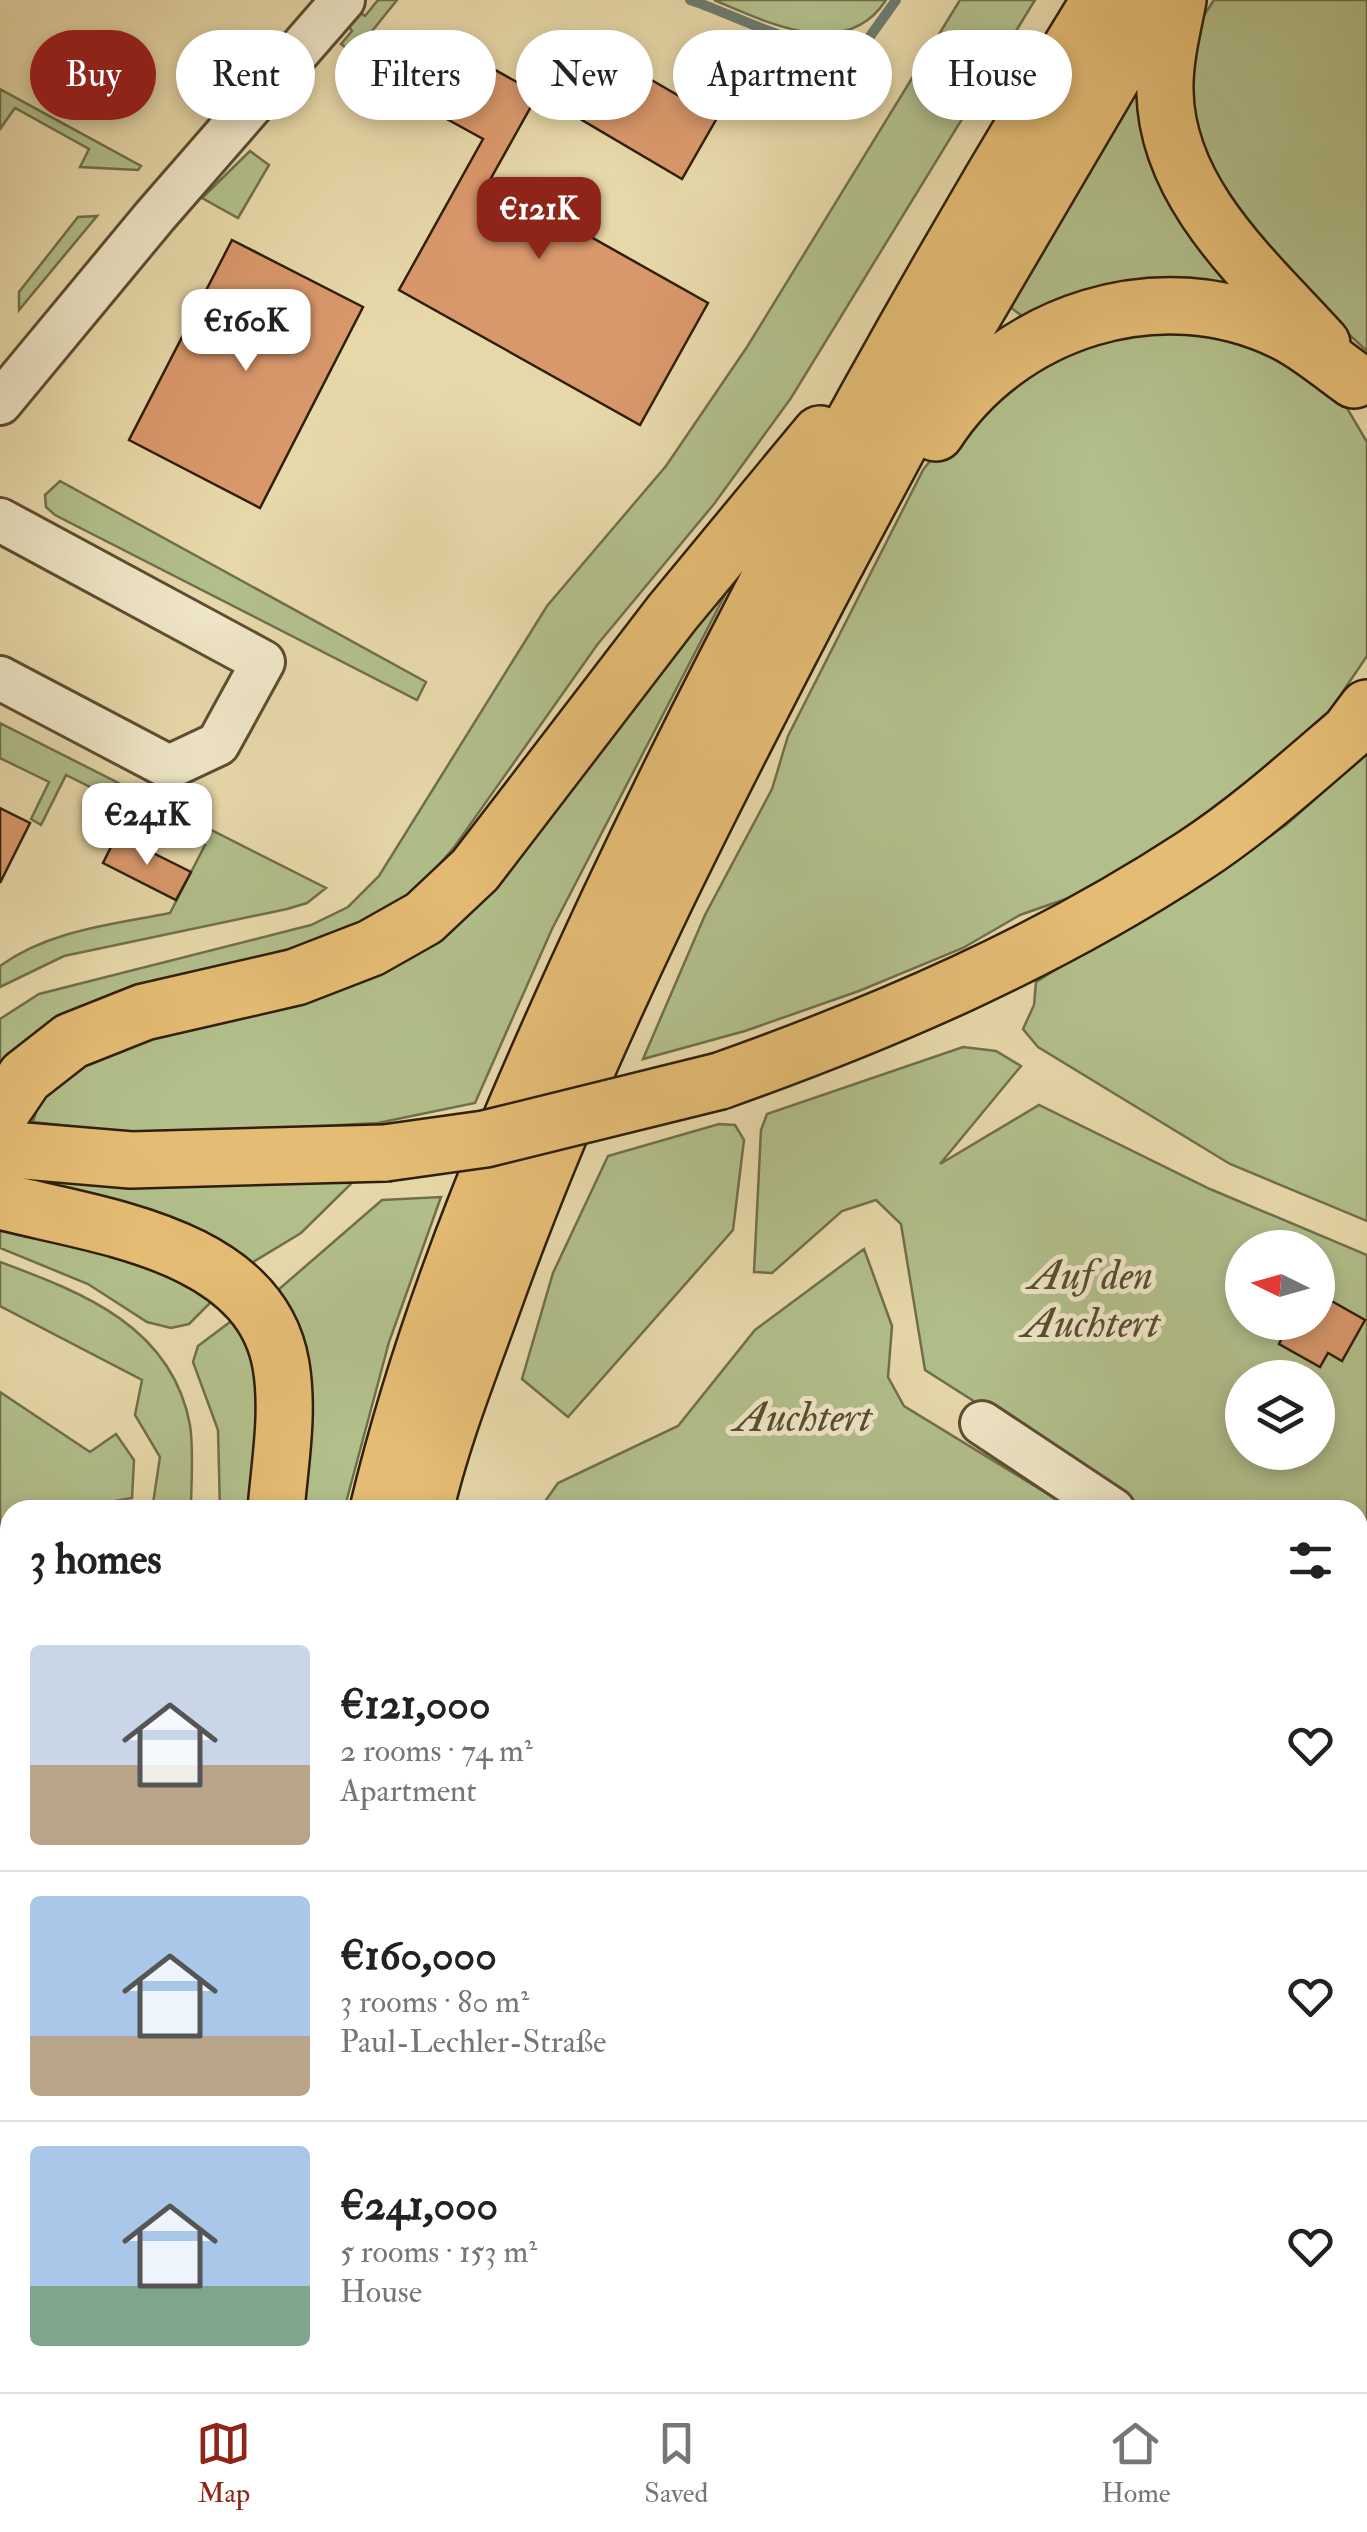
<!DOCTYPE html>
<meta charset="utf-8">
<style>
body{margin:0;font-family:"IM FELL Double Pica",serif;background:#f6f6f6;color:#222;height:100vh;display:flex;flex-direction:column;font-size:38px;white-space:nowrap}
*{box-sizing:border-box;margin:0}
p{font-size:32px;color:#767676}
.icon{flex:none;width:55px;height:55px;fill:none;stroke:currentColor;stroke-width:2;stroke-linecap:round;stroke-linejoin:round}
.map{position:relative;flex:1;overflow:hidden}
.side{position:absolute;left:0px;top:1500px;width:1368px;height:892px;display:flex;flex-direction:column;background:#fff;border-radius:30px 30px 0 0;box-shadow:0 5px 15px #0003}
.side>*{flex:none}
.top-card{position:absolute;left:30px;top:30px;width:1308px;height:90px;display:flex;gap:20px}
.needle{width:65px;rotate:275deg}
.tools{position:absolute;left:1225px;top:1230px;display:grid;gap:20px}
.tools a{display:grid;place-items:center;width:110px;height:110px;border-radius:50%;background:#fff;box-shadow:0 5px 15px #0003;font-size:50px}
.price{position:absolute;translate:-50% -85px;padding:0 22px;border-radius:20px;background:#fff;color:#222;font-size:32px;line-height:65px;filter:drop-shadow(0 2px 5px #0008)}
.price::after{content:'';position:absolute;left:50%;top:60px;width:30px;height:22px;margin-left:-15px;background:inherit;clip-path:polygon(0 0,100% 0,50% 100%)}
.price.on{background:#8f2418;color:#fff}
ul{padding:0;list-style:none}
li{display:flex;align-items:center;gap:30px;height:250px;padding:0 30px}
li+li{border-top:2px solid #e0e0e0}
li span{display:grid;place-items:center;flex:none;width:280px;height:200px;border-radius:10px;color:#555}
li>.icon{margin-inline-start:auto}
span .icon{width:120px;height:120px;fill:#fffc;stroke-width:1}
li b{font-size:42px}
h2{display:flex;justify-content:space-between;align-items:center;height:120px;padding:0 30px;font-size:42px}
.tag{padding:0 35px;border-radius:45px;background:#fff;box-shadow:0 5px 15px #0003;font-size:35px;line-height:90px}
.tag.on{background:#8f2418;color:#fff}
.tabs{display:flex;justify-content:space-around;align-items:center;height:140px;border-top:2px solid #e0e0e0;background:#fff;font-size:28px;color:#767676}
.tabs a{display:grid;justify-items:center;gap:5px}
.tabs .on{color:#8f2418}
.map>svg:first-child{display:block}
.green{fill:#b2bf8b;stroke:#706f4b;stroke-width:2.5;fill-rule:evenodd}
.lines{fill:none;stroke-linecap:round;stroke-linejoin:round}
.stream{stroke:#6e7b6e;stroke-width:10}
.building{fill:#d9986c;stroke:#2f1f0b;stroke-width:2.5}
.minor-casing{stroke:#5d4d32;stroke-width:48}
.major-casing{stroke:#2f1f0b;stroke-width:60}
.highway-casing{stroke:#2f1f0b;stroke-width:60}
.minor{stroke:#efe6c7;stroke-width:42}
.major{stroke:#e4bc74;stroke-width:55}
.highway{stroke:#e4bc74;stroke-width:55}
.rail{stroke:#2f1f0b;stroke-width:8;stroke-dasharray:18 18;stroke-linecap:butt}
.major-bridge-casing{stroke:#2f1f0b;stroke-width:60;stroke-linecap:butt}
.major-bridge{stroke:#e4bc74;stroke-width:55}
.labels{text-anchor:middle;stroke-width:10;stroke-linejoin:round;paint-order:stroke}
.park-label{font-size:42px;font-style:italic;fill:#564f31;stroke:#efe6c7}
</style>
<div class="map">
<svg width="1367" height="2392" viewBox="0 0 1367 2392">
<rect width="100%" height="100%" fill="#e7d8a9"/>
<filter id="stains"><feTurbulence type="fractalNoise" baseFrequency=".002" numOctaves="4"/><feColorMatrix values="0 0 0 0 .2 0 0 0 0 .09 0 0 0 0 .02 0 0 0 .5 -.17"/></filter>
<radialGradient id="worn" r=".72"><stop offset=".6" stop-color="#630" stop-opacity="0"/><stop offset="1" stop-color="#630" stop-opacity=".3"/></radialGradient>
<!-- green -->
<path class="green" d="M378,0H397L360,46L364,62L341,44L352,31L346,22L356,9L365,16Z
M714,0H886C846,62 768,23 714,0Z
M960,0H1035L791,398L714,504L597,645L455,846L415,893L308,951L61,1018L0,1064V1019L39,994L311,925L348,907L379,876L547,606L666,466L747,347Z
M1214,0H1367V351L1270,262L1193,152L1188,40Z
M0,89L141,166L138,170L80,167L89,149L15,108L0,129Z
M1134,94L1149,99L1231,272L1224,286C1153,265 1089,286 1026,319L1010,307Z
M250,151L269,165L238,218L202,198Z
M97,216L19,310V292L78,217Z
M1137,320L1278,346L1337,391L1367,442V656L1327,715L1253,786L1100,887L1020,915L963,948L859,991L745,1031L643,1059L705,915L772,789L788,736L923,470L973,405L1009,372Z
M60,481L426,682L417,700L55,515L46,507L45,495Z
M743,560L552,929L475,1103L378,1123L151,1135L33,1122L44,1086L81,1055L374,965Z
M0,723L326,888L307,903L287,909L64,956L0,987V966C50,930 111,925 170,913L205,845L66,775L41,825L31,819L49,782L0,758Z
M1367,753V1221L1230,1164L1038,1047L1023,1029L1034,1005L1036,982L1286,825Z
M963,1047L996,1051L1021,1066L940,1164L1039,1105L1210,1189L1367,1255V1664L1358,1657V1510H1145L925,1370L901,1224L876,1200L842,1211L772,1273L754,1272L761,1130L767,1114ZM1242,1248H1318V1322H1242ZM1242,1378H1318V1452H1242Z
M719,1124L735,1125L744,1140L733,1230L568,1417L522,1379L553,1273L608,1156Z
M0,1170L360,1175L301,1233L245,1267L0,1183Z
M441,1197L389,1342L344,1510H292L270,1297L382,1200Z
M0,1214L220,1293L189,1324L171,1328L147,1322L88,1284L0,1248Z
M864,1249L892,1326L888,1377L904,1406L1074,1510H539L558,1483L678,1426L755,1330Z
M0,1262C84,1293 172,1327 190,1425C194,1452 191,1482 191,1510H152L160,1457L135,1415L142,1380L0,1306Z
M238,1316L264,1374L259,1510H220L218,1430L193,1362L198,1346Z
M0,1392L90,1452L116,1434L134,1460L132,1498L65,1510H10V1722L0,1704Z
M1358,1696L1367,1703V2392H889L893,2382H1358Z
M498,2382H697L713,2392H492Z"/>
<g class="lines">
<!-- stream -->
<path class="stream" d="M690,0C735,14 822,64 866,42L896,0
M978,2382L989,2392"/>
</g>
<!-- building -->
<path class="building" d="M440,39L538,94L490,180L708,303L640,425L399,290L483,139L407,97Z
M617,60L717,118L682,179L582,120Z
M232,240L363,307L260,508L129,440Z
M0,808L30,823L0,883Z
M117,835L191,872L176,900L103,863Z
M1328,1299L1365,1320L1342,1361L1328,1353L1320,1367L1279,1344L1290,1322H1318Z"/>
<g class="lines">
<defs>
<path id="minor" d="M0,403L155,216L343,0
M0,520L263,662L218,744L169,767L0,678
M982,1423L1113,1510
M1358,1677L1367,1684
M0,1736L10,1755
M455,2382L466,2392"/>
<path id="major" d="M1178,0C1172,30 1164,62 1165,92C1167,196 1258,273 1322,344
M936,433C1008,321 1160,271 1284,332C1309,344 1331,364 1354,380
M837,561L920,406L1158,0
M720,1081C886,1022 1046,953 1194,856C1249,820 1299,775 1349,732L1367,708
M0,1114L25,1077L71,1041L144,1012L296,977L371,948L424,918L475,870L672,613L820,434
M0,1149L131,1160L385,1153
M378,1510C428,1300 517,1098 608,903C754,592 920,292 1100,0"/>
<path id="highway" d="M0,1201C97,1226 260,1243 281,1365C289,1413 280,1462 276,1510
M425,1510C442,1435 473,1360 499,1287C591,1035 713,798 837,561
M312,2382L313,2392
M365,2382L366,2392"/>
</defs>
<!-- minor casing -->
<use href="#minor" class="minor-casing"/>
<!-- major casing -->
<use href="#major" class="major-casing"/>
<!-- highway casing -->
<use href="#highway" class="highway-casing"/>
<!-- minor -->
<use href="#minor" class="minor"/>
<!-- major -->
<use href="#major" class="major"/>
<!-- highway -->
<use href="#highway" class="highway"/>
<!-- rail -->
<path class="rail" d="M0,1951L10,1972
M0,1993L10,2016
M126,2382L128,2392
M152,2382L155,2392"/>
<defs>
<path id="major-bridge" d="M385,1153L485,1139L720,1081"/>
</defs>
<!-- major-bridge casing -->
<use href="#major-bridge" class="major-bridge-casing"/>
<!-- major-bridge -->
<use href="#major-bridge" class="major-bridge"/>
</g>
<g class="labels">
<!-- park labels -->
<g class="park-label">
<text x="1091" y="1289">Auf den<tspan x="1091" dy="48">Auchtert</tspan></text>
<text x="803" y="1431">Auchtert</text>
</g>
</g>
<rect width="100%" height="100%" filter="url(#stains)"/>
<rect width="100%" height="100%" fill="url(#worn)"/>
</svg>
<div class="tools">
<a><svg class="needle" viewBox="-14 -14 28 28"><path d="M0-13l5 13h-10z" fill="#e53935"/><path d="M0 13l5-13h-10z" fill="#767676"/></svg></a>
<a><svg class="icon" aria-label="layers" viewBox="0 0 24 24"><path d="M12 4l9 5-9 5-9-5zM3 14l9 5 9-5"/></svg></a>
</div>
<b class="price on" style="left:539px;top:262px">€121K</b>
<b class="price" style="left:246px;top:374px">€160K</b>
<b class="price" style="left:147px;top:868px">€241K</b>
<div class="top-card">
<a class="tag on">Buy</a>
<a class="tag">Rent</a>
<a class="tag">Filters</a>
<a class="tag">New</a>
<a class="tag">Apartment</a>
<a class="tag">House</a>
</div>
<section class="side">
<h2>3 homes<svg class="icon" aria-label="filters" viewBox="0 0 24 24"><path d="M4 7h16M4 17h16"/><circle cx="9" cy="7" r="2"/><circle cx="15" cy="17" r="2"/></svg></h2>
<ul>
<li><span style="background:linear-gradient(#c9d6e8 60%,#b9a48a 0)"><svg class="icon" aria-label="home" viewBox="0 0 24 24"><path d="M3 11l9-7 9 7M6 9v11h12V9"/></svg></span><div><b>€121,000</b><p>2 rooms · 74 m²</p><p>Apartment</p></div><svg class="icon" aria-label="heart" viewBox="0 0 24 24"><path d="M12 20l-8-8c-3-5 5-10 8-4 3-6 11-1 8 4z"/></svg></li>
<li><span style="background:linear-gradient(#a9c7e8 70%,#b9a48a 0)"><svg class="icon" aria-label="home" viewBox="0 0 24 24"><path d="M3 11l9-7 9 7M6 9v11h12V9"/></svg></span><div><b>€160,000</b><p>3 rooms · 80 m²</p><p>Paul-Lechler-Straße</p></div><svg class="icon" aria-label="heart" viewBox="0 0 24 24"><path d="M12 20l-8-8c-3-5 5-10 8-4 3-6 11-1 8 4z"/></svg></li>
<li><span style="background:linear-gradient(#a9c7e8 70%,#7fa58c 0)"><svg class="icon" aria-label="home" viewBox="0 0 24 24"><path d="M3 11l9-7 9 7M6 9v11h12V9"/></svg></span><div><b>€241,000</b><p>5 rooms · 153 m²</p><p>House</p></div><svg class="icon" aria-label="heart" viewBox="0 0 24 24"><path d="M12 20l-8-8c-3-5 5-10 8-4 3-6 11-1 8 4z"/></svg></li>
</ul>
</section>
</div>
<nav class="tabs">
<a class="on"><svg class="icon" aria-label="map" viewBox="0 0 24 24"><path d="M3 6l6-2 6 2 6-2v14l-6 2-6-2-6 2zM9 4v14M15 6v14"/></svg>Map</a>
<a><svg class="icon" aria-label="saved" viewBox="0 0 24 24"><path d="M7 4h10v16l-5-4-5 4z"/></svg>Saved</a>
<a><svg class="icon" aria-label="home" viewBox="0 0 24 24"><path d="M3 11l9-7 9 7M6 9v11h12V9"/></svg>Home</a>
</nav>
